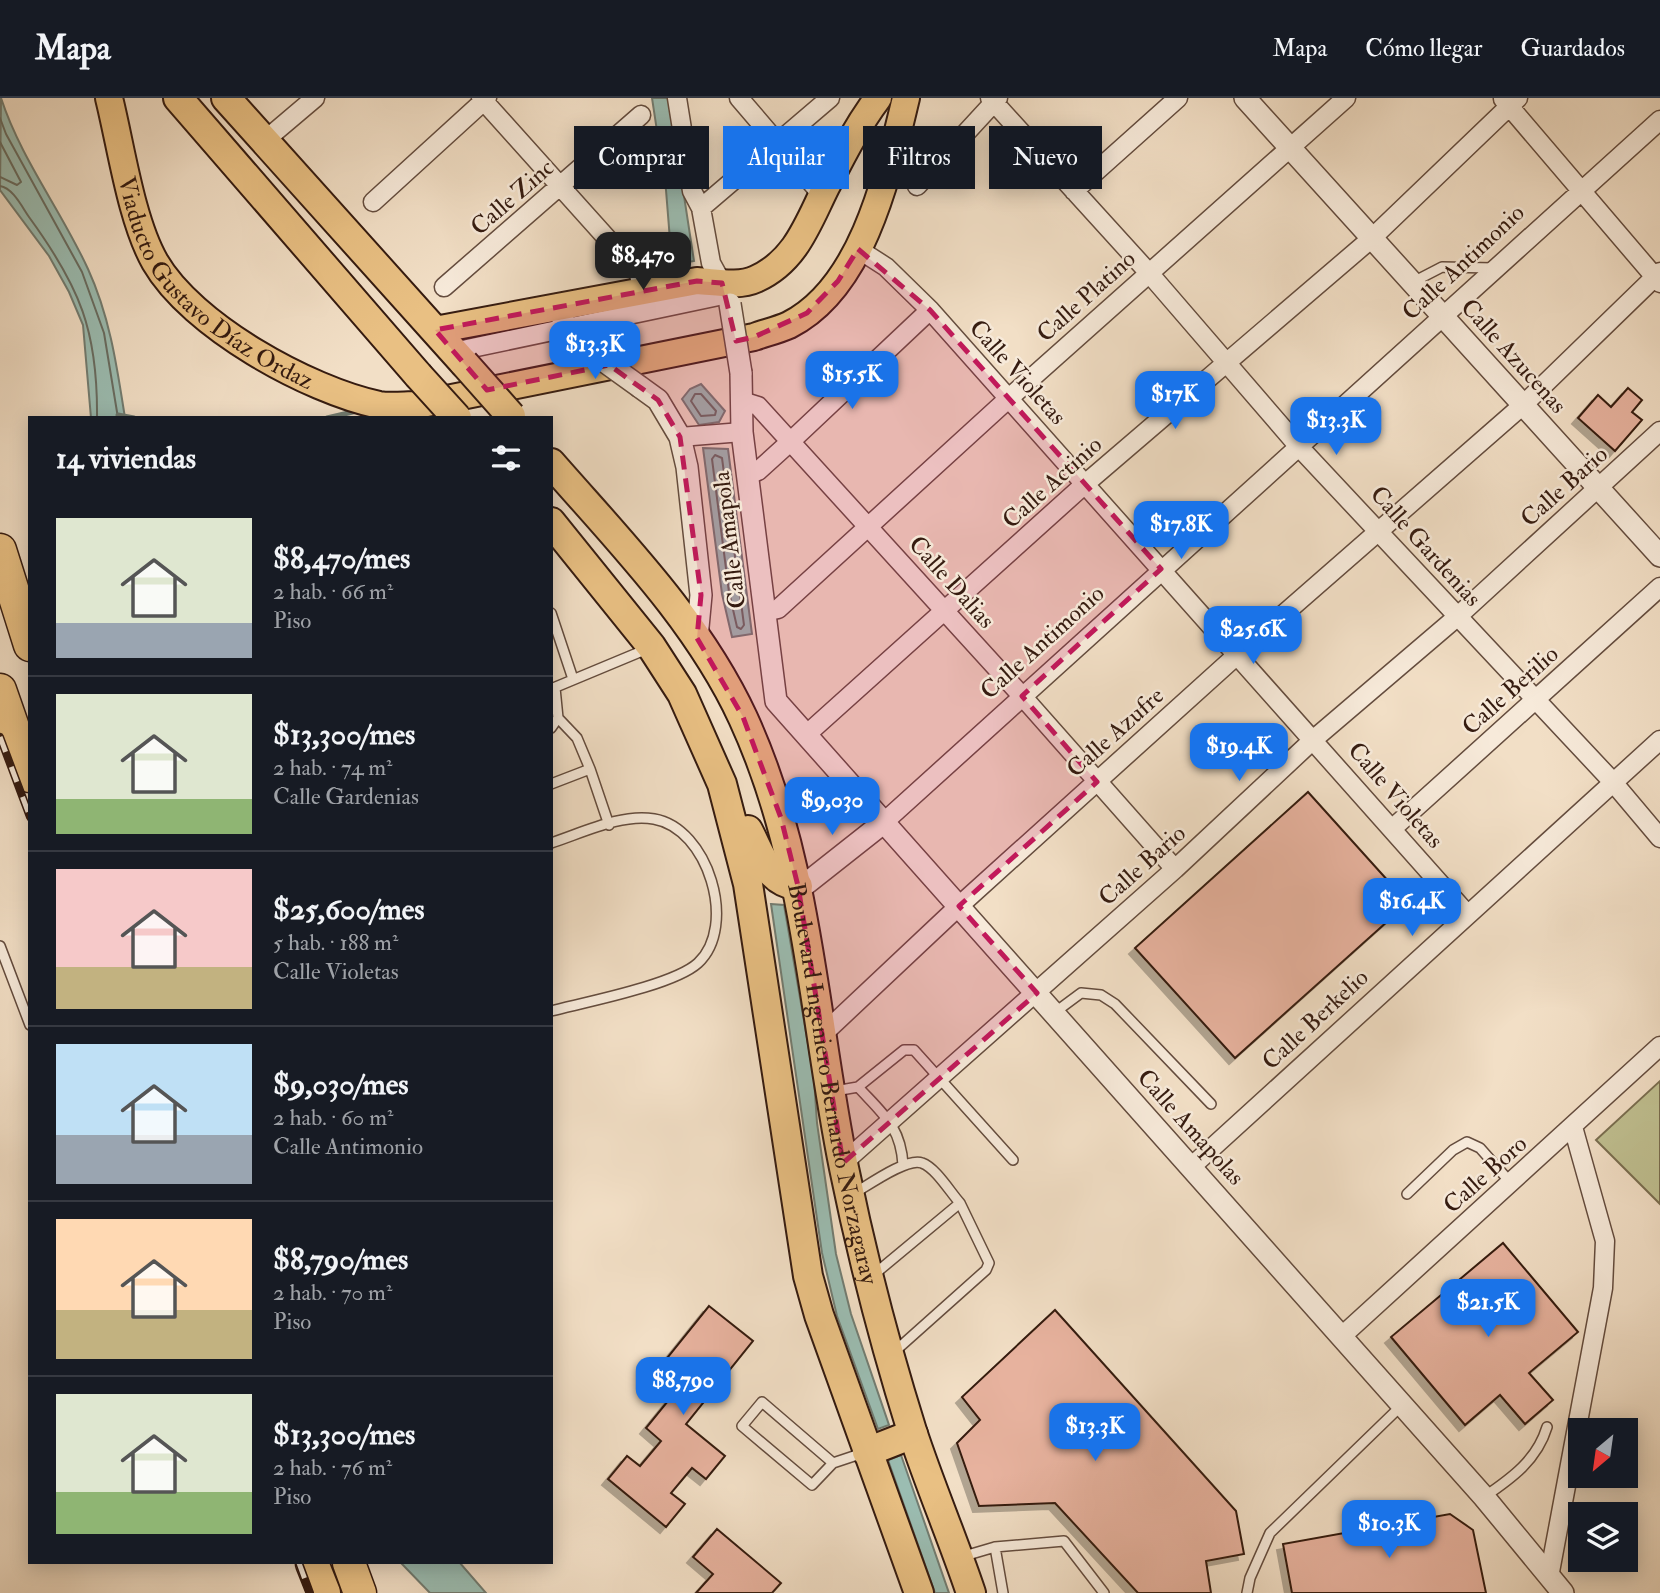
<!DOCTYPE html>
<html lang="es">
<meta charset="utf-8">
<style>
body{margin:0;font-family:"IM FELL Double Pica",serif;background:#20242c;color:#f1f3f6;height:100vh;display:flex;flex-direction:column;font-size:26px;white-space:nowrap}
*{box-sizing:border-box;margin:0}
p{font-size:23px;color:#9ea1a6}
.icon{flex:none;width:38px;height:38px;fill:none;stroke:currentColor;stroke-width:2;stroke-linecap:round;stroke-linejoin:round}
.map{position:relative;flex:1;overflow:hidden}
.panel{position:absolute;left:28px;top:318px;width:525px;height:1148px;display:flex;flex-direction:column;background:#171b24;border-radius:0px;box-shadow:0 4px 18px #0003}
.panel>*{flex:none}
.top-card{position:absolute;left:574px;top:28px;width:665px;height:63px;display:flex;gap:14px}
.needle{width:46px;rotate:209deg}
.buttons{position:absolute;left:1568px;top:1320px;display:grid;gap:14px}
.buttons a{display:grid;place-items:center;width:70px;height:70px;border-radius:0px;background:#171b24;box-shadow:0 4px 18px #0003;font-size:35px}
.price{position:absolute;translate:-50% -60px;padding:0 16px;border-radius:14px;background:#1a73e8;color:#fff;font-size:23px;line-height:46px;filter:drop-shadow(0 2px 4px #0008)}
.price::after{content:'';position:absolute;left:50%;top:42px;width:21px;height:16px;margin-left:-10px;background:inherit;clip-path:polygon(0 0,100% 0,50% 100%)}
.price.on{background:#222;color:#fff}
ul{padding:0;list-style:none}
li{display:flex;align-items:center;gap:21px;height:175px;padding:0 28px}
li+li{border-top:2px solid #363941}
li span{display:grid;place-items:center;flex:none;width:196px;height:140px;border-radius:0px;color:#555}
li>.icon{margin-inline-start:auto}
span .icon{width:84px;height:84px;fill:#fffc;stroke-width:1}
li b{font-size:30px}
h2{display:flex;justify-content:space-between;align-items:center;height:84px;padding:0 28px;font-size:30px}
.pill{padding:0 24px;border-radius:0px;background:#171b24;box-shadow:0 4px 18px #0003;font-size:24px;line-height:63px}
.pill.on{background:#1a73e8;color:#fff}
header{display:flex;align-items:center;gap:42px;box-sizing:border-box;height:98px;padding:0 35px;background:#171b24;border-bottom:2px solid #363941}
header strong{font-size:33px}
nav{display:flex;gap:38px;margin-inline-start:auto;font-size:24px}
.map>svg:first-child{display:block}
.green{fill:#c0c091;stroke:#7a6e50;stroke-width:2}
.water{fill:#9bbdb2;stroke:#727c71;stroke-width:2}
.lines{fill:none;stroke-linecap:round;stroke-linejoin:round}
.shore{stroke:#686c61;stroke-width:2}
.stream{stroke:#727c71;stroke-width:5}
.building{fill:#e7b29e;stroke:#351b10;stroke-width:2;filter:url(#shadow)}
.service-casing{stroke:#644c3e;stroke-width:12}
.minor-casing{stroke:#644c3e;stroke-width:21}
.tertiary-casing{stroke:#644c3e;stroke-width:24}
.primary-casing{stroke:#351b10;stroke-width:30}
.trunk-casing{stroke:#351b10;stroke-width:32}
.motorway-casing{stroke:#351b10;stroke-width:35}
.service{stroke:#f7eada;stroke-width:9}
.minor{stroke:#f7eada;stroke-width:18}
.tertiary{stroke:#f7eada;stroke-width:21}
.primary{stroke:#e9c083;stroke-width:26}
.trunk{stroke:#e9c083;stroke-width:28}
.motorway{stroke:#e9c083;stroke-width:32}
.rail-casing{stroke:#351b10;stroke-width:8}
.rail{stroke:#f7eada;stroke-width:5;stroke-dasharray:16;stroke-linecap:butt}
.tertiary-bridge-casing{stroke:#644c3e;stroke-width:24;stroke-linecap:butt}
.trunk-bridge-casing{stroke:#351b10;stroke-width:32;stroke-linecap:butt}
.tertiary-bridge{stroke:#f7eada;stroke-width:21}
.trunk-bridge{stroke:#e9c083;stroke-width:28}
.marked{fill:#c2185b;fill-opacity:0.2;stroke:#c2185b;stroke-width:5;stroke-dasharray:14 9;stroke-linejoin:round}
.labels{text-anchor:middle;stroke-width:5;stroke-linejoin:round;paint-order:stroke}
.street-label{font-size:24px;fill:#351b10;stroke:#f7eada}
</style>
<header>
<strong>Mapa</strong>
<nav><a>Mapa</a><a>Cómo llegar</a><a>Guardados</a></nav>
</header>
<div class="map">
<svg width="1660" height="1495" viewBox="0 0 1660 1495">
<defs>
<filter id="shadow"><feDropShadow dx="-6" dy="6" stdDeviation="0" flood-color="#0004"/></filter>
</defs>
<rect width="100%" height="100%" fill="#f2dfc6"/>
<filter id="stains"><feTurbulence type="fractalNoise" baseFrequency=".00286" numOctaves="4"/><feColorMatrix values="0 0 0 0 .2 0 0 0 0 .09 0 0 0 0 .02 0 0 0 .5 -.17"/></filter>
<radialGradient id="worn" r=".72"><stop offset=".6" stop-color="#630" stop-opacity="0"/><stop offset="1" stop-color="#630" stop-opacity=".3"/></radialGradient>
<!-- green -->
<path class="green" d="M1660,983V1106L1596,1042Z"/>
<!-- water -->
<path class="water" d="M1,0C21,61 61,112 88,171C110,219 117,269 125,320H91L83,227L69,194L49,158L0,92Z
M652,0H669L694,163L672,167L666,92Z
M701,286L725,313L719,324L699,327L682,301L690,291Z
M703,350L728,351L752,536L732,539L722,496Z
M771,806L784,807L814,981L817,1025L836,1156L851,1216L889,1327L878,1331L837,1218L822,1155Z
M901,1357L949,1495H935L888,1362Z
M401,1465H460L486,1495H430Z"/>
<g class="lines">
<!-- shore -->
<path class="shore" d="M0,20L6,36L82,174L104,235L118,320
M0,44L21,84L17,87L0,79
M0,88C13,90 22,109 29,119C80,189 98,233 97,320
M695,296H701L716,313L715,317L701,318L691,303Z
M715,357L722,360L744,527L741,531L737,529L729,494L712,361Z"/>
<!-- stream -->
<path class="stream" d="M118,317L134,320
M327,320L361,312"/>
</g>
<!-- building -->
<path class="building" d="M1628,290L1642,302L1632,314L1642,322L1615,353L1578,320L1598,297L1611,309Z
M1308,694L1408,805L1235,960L1135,850Z
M1503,1145L1578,1234L1529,1275L1553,1302L1525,1326L1500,1297L1465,1327L1391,1239Z
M709,1208L753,1243L686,1326L725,1358L706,1381L692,1370L671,1395L685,1406L666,1429L608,1381L627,1358L640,1368L661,1343L646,1330L677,1292L655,1275Z
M1055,1212L1236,1413L1244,1456L1206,1463L1211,1495H1138L1055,1405L979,1408L957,1345L980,1322L962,1299Z
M1450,1416L1473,1432L1486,1495H1292L1283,1446Z
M717,1431L781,1485L772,1495H696L713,1476L693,1459Z"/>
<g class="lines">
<defs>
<path id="service" d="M1413,184L1442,169L1494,170
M551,515L573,581
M551,591L647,551
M551,630L558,620
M590,671L609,727
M551,686L590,671L577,640L558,620L555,590
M551,745C582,735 622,715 654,721C708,730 738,828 698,865C674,887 586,904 551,913
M0,848L30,927
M1054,915L1081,895L1101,897L1115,906L1211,1006
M858,989L904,952H914L1013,1062
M835,993L858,989C883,1016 901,1029 903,1067
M853,1096C867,1088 907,1059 922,1065C936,1070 950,1094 960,1105L871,1179
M1407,1096L1453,1052L1467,1044L1480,1050L1511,1085
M893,1255L986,1172L989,1165L960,1105
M833,1365L762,1304L742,1328L812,1387L833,1365L863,1355
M1484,1399C1512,1380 1537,1362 1547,1329
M995,1449L1003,1495
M961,1459L995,1449L1064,1443L1104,1495
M1247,1495L1250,1480L1270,1435L1401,1308"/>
<path id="minor" d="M481,0L639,176L642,192
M677,0L692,93L701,110L711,165L722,185
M739,0L822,97
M990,0L1149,175L1300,350L1612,683L1660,740
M1503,1L1660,185
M263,44L315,0
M917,88L998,0
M1074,93L1178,0
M373,104L487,0
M701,110L830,0
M858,151L886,169L930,212L1467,816
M444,189L641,17
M453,254L728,196
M742,303L758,308L1022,598L1175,771
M680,339L742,334
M748,377L758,373L790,344L930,212
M764,514L778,511L1008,301L1346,0
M806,637L1085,386L1372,140L1518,0
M883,725L1660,22
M1393,730L1660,489
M823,936L959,808L1237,557L1523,307L1660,174
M843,1065L1175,771L1314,641L1457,519L1660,333
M1191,1069L1660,642
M1342,1238L1660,948
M1549,1479L1603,1190L1605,1143L1573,1029"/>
<path id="tertiary" d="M1245,0L1660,458
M558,207L566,230L576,243
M741,275L742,334L776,603
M640,289L658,302L680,339L687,369L701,497L697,540
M776,603L1484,1399L1563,1495
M798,788L807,785L883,725"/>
<g id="primary">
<path id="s1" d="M109,0C121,48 131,122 155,164C192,228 308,292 379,307C391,309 405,307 417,307L754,239C765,235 778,232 789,227C864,189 888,74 906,0"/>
<path d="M435,232L697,183C716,184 739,189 756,181C796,163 808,125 826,89C842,58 857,28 878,0"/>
</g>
<g id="trunk">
<path d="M178,0L418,277"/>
<path d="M226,0L464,265"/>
<path id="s2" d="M551,365C621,445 698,523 743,620C809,763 813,919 844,1070C862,1158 885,1247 912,1333C930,1388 953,1441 971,1495"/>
<path d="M551,424L651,548L682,596L722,686L748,786L808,1178L819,1217L919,1495"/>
<path d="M748,732C761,756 767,784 798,788"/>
<path d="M867,1354L913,1336"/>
</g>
<path id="motorway" d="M0,452L30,547
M0,592L30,678
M312,1465L324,1495
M349,1465L360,1495"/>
</defs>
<!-- service casing -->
<use href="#service" class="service-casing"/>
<!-- minor casing -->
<use href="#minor" class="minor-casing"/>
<!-- tertiary casing -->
<use href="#tertiary" class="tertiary-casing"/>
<!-- primary casing -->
<use href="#primary" class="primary-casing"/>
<!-- trunk casing -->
<use href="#trunk" class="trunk-casing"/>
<!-- motorway casing -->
<use href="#motorway" class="motorway-casing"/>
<!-- service -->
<use href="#service" class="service"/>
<!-- minor -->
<use href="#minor" class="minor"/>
<!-- tertiary -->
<use href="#tertiary" class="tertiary"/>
<!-- primary -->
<use href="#primary" class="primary"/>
<!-- trunk -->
<use href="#trunk" class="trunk"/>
<!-- motorway -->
<use href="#motorway" class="motorway"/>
<defs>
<path id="rail" d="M0,639L30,719
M299,1465L310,1495"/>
</defs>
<!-- rail casing -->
<use href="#rail" class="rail-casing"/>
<!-- rail -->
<use href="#rail" class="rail"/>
<defs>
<path id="tertiary-bridge" d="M730,206L741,275
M576,243L640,289"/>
<path id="trunk-bridge" d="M464,265L511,318
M418,277L457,320"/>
</defs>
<!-- tertiary-bridge casing -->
<use href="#tertiary-bridge" class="tertiary-bridge-casing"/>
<!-- trunk-bridge casing -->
<use href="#trunk-bridge" class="trunk-bridge-casing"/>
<!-- tertiary-bridge -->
<use href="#tertiary-bridge" class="tertiary-bridge"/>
<!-- trunk-bridge -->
<use href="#trunk-bridge" class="trunk-bridge"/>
</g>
<!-- marked area -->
<path class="marked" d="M858,151L930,212L1161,471L1022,598L1097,684L959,808L1037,895L843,1065L798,788L781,720L743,619L697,540L701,497L680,339L658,302L609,267L487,292L435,232L697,183L722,185L736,243L754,239L807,215L838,183Z"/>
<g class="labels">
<!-- street labels -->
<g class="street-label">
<text transform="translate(512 99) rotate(-41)" y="8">Calle Zinc</text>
<text transform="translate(1463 164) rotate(-43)" y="8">Calle Antimonio</text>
<text dy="8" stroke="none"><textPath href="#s1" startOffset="226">Viaducto Gustavo Díaz Ordaz</textPath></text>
<text transform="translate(1086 198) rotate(-42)" y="8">Calle Platino</text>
<text transform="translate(1514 258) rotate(48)" y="8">Calle Azucenas</text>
<text transform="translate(1018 274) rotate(48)" y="8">Calle Violetas</text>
<text transform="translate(1052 384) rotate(-42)" y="8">Calle Actinio</text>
<text transform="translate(1564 388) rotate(-42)" y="8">Calle Bario</text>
<text transform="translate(729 442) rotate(-97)" y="8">Calle Amapola</text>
<text transform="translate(1426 448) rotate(48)" y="8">Calle Gardenias</text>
<text transform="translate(952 484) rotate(48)" y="8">Calle Dalias</text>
<text transform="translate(1042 544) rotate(-42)" y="8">Calle Antimonio</text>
<text transform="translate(1510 592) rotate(-42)" y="8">Calle Berilio</text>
<text transform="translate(1115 634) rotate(-42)" y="8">Calle Azufre</text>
<text transform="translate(1396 697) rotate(49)" y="8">Calle Violetas</text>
<text transform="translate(1142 767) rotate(-42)" y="8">Calle Bario</text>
<text transform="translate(1315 921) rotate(-43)" y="8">Calle Berkelio</text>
<text dy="8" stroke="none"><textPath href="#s2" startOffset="698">Boulevard Ingeniero Bernardo Norzagaray</textPath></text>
<text transform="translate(1191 1029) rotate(48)" y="8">Calle Amapolas</text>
<text transform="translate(1485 1076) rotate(-42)" y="8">Calle Boro</text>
</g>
</g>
<rect width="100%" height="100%" filter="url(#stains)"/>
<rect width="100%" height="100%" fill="url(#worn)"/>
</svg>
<div class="buttons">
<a><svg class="needle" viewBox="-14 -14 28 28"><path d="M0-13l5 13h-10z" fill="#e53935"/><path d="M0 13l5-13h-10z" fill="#9ea1a6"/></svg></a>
<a><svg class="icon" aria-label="layers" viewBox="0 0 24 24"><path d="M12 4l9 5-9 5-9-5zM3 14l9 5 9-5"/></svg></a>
</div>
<b class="price on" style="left:643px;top:194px">$8,470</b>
<b class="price" style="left:595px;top:283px">$13.3K</b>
<b class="price" style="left:852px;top:313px">$15.5K</b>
<b class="price" style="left:1175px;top:333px">$17K</b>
<b class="price" style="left:1336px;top:359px">$13.3K</b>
<b class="price" style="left:1181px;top:463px">$17.8K</b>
<b class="price" style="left:1253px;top:568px">$25.6K</b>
<b class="price" style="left:1239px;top:685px">$19.4K</b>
<b class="price" style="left:832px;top:739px">$9,030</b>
<b class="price" style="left:1412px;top:840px">$16.4K</b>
<b class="price" style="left:1488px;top:1241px">$21.5K</b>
<b class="price" style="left:683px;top:1319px">$8,790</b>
<b class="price" style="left:1095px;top:1365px">$13.3K</b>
<b class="price" style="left:1389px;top:1462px">$10.3K</b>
<div class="top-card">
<a class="pill">Comprar</a>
<a class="pill on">Alquilar</a>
<a class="pill">Filtros</a>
<a class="pill">Nuevo</a>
</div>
<section class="panel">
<h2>14 viviendas<svg class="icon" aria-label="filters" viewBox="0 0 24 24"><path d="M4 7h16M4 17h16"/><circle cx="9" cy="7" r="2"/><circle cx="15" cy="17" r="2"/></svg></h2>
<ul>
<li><span style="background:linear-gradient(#dfe7d0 75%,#9aa5b1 0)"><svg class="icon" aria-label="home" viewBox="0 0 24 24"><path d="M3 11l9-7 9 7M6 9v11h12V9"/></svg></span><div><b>$8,470/mes</b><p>2 hab. · 66 m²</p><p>Piso</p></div></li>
<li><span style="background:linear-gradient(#dfe7d0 75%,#8fb573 0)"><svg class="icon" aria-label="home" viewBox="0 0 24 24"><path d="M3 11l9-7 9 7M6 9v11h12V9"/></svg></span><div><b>$13,300/mes</b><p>2 hab. · 74 m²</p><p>Calle Gardenias</p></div></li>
<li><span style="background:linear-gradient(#f6c9c9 70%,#c2b280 0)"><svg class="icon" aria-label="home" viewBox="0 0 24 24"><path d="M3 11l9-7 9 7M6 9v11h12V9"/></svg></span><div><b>$25,600/mes</b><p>5 hab. · 188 m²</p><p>Calle Violetas</p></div></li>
<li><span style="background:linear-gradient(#bfe0f5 65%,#9aa5b1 0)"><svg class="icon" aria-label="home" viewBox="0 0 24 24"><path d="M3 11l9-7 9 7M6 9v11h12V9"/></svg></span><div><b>$9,030/mes</b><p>2 hab. · 60 m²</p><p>Calle Antimonio</p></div></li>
<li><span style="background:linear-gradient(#ffd9b3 65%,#c2b280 0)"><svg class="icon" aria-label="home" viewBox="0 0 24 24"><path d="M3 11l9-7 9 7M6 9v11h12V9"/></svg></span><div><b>$8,790/mes</b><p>2 hab. · 70 m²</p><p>Piso</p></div></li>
<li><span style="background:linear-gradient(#dfe7d0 70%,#8fb573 0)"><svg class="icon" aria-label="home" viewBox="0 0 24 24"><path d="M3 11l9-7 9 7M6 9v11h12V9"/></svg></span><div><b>$13,300/mes</b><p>2 hab. · 76 m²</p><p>Piso</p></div></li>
</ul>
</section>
</div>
